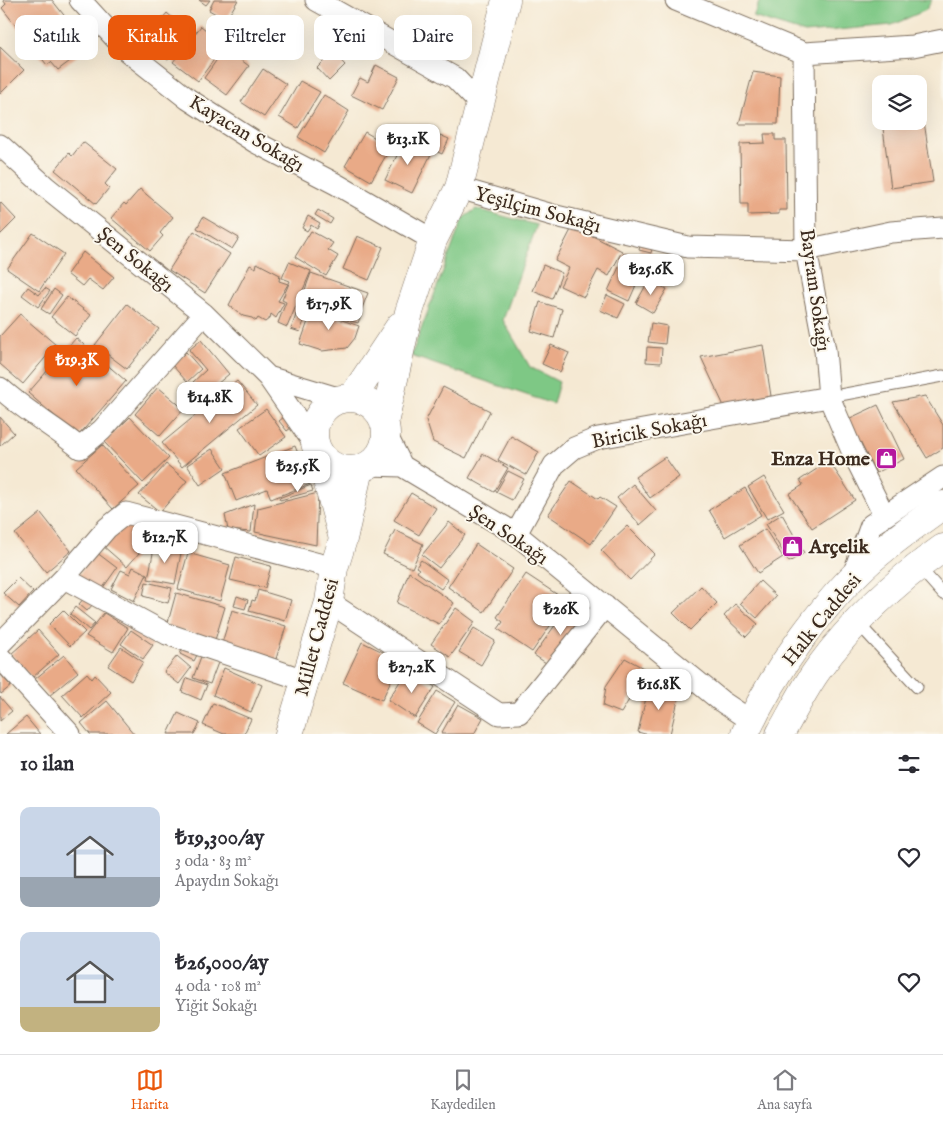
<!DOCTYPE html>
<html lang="tr">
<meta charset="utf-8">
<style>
body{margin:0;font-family:"IM FELL English",serif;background:#f7f7f7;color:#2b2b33;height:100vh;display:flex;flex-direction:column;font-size:19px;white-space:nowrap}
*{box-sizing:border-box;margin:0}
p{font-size:16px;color:#7c7c81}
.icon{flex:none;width:28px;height:28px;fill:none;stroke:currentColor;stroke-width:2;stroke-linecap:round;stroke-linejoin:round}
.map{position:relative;height:734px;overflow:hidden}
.panel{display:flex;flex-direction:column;background:#fff;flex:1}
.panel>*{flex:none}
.guide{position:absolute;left:15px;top:15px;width:500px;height:45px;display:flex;gap:10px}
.controls{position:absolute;left:872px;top:75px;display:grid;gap:10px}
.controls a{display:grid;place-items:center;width:55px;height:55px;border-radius:10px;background:#fff;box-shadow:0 5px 20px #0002;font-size:25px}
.price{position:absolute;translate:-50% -42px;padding:0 11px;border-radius:10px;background:#fff;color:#222;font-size:16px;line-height:32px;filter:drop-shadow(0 1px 2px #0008)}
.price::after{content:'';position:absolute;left:50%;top:30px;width:15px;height:11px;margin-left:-8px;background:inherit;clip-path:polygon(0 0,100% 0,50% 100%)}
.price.active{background:#ea580c;color:#fff}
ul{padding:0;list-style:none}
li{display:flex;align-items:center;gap:15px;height:125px;padding:0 20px}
li span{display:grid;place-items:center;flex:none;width:140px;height:100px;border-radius:10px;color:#555}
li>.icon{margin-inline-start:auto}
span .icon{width:60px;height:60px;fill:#fffc;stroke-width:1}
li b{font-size:21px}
h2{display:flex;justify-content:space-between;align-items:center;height:60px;padding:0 20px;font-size:21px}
.tag{padding:0 18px;border-radius:10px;background:#fff;box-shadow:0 5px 20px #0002;font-size:18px;line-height:45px}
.tag.active{background:#ea580c;color:#fff}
.menu{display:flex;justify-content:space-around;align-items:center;height:70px;border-top:1px solid #e1e1e2;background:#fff;font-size:14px;color:#7c7c81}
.menu a{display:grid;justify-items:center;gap:2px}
.menu .active{color:#ea580c}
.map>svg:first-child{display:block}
.green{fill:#7ec885;stroke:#5c7952}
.building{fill:#e9aa87}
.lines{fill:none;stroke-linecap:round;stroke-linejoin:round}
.service-casing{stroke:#7c6d5d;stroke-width:13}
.minor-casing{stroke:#7c6d5d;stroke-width:23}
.tertiary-casing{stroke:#7c6d5d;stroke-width:29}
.secondary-casing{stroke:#7c6d5d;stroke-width:29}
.service{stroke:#fff;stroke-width:11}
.minor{stroke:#fff;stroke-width:21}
.tertiary{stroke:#fff;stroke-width:28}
.secondary{stroke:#fff;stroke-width:28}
.labels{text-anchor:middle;stroke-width:4;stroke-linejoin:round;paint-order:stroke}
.street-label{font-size:20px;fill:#3b2a1e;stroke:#fbf7ec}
.poi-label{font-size:20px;font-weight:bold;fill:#3b2a1e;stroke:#fbf7ec;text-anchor:end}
</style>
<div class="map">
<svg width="943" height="734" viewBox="0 0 943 734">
<rect width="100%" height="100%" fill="#fbf7ec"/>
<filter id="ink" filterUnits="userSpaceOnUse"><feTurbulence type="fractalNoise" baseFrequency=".02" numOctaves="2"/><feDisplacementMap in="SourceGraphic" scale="10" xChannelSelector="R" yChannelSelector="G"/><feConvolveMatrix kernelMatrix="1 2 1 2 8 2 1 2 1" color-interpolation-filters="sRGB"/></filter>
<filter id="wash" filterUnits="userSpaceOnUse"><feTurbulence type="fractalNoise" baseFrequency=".0096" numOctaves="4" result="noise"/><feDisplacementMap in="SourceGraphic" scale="20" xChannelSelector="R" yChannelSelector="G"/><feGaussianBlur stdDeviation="1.12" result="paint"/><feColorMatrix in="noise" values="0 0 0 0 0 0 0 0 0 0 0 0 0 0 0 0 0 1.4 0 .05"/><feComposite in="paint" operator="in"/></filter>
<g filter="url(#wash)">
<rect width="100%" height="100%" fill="#f5e9d3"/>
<!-- green -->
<path class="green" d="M760,0H932L926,10L892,25L805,33L753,17Z
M476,209L537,225L503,320L530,367L559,382L553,404L411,356L463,218Z"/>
<g id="blocks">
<!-- building -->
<path class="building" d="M3,0H52L89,47L58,70L51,62L47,65L2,8L6,4Z
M199,0H210L206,5Z
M214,0H238L226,20L209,10Z
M167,13L191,34L168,60L144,40Z
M201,26L225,45L198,81L173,62Z
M0,47L24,70L0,94Z
M225,48L249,66L227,95L204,78Z
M333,52L345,65L329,81L317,68Z
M376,65L399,77L382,110L351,95L360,78L368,82Z
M263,69L286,84L264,117L241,102Z
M753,72L780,76L778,124H739Z
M300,81L320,92L298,128L279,117Z
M324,95L349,111L324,153L298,137Z
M922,108L933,182L891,188L882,121H919V109Z
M365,132L391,147L371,181L345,166Z
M422,132L438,139L440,135L449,139L442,154L417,142Z
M764,134H775V140H786L787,210H779V214L748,215V204H741L740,144L765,143Z
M405,139L432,152L412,193L385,180Z
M83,142L117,169L105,184L109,188L96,204L55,170L69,153L72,156Z
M140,189L173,217L160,233L163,236L150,251L111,218L124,203L126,205Z
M0,202L16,219L0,235Z
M318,210L333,219L330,224L315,215Z
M308,216L320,223L317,229L311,225L307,231L302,228Z
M203,217L239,238L232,249L197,228Z
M573,226L622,251L609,276L598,270L584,297L560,286L569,268L555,261Z
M194,231L230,254L205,293L169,270Z
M311,231L333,243L328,250L338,256L326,276L295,257Z
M33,233L64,254L39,291L7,269Z
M357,236L383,247L369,280L343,269Z
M641,241L653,244L651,253L639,250Z
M83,252L114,277L103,290L88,279L82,286L67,274Z
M624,253L659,263L656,274L621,264Z
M289,262L311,271L287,327L278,323L286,302L282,300L290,281L282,278Z
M257,263L280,275L279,281L288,284L278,301L284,303L276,318L271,314L270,318L265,322L258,318L256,321L252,318L243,316L229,305L250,265L256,268Z
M543,265L562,273L552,299L533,291Z
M619,267L640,276L629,301L608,291Z
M311,273L368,293L361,311L327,299L323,309L310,304L300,332L291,329Z
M649,280L667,289L653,313L636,303Z
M28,287L39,295L45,288L50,291L38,307L22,295Z
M54,289L62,295L49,314L41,309Z
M607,295L625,304L618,318L600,310Z
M67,297L91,315L75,336L51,317Z
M540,302L562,309L554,338L531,331Z
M127,304L159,329L127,369L95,345Z
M329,304L343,309L339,319L359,326L355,338L347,348L322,351L300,344L312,310L325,315Z
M344,309L361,315L358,323L341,318Z
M20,314L56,345L23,384L0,364V336Z
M651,323L667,326L665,344L648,342Z
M76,338L126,381L78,436L28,393Z
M201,340L229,374L204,395L193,382L206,370L189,350Z
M551,345L569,353L560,372L542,364Z
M763,345L771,396L724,406L701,357Z
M647,347L662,348L661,363L646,362Z
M186,352L201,369L187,382L172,365Z
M237,381L257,405L182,467L162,443Z
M158,387L184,409L160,436L135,414Z
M443,387L490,411L466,458L433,442L426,420Z
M925,396L943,425V448L927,458L893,402Z
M878,405L904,459L876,473L848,419Z
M266,409L286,437L259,456L239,428Z
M288,414L296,424L287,431L279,421Z
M0,417L14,433L0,446Z
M130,417L169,458L143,483L104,442Z
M511,436L539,452L526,475L498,460Z
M102,445L139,486L113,509L76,468Z
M295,446L310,484L271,499L267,489L236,501L225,473Z
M212,449L225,468L200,485L187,465Z
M483,454L508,468L494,492L469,478Z
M665,457L679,477L650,498L635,477Z
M829,461L855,500L812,528L789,494L803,485L800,480Z
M166,464L187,481L160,512L139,495Z
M508,471L524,479L512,500L496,492Z
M764,477L784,510L767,519L748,487Z
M571,481L598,499L600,497L616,507L591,544L548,515Z
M633,484L656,511L640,525L617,498Z
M311,485L313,491L280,500L279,498Z
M745,488L761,515L725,537L709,510Z
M318,493L316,545L255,532L258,508Z
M411,493L436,508L419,535L394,520Z
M254,504L251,532L228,530L225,515Z
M41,513L71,551L46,572L15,534Z
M782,514L804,553L789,562L766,524Z
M125,518L151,539L127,567L102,545Z
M449,522L465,535L439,568L422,555Z
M627,526L655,554L630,580L601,550Z
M765,529L783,557L758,573L740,545Z
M395,530L423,544L412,568L383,554Z
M155,543L182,548L175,584L148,579Z
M476,544L513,569L484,612L448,587Z
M96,552L117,568L100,592L78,576Z
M188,553L230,565L220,601L178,589Z
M236,557L271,566L265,588L230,580Z
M421,560L448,580L441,589L417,572L419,569L416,567Z
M133,567L147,574L134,601L111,589L121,570L130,574Z
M409,572L454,603L439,624L397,603Z
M526,574L567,601L532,652L498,629L503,622L497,617Z
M18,578L33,592L19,607L3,593Z
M760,581L776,596L757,618L740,603Z
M146,582L172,588L168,603L143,596Z
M701,586L717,603L690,630L673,613Z
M258,590L291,600L285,621L249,611L252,600L255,601Z
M176,593L225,607L215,640L167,626Z
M237,596L248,600L245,609L234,606Z
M85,597L93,604L87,611L79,604Z
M570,604L587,616L552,667L534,655Z
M735,604L758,624L746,637L724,616Z
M75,607L95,623L89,630L70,614Z
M456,608L475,622L450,657L431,644Z
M63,610L85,632L70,646L49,624Z
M232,610L286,626L276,659L222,643Z
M104,613L128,628L113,652L86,636Z
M474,628L495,641L481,665L459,652Z
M38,630L59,654L32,678L11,654Z
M131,630L153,645L143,659L121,644Z
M362,642L400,660L382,700L343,683Z
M184,646L198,653L194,661L180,654Z
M121,647L143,662L131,681L108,666Z
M202,654L219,660L210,684L193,678Z
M64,655L78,672L49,696L35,679Z
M177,656L191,668L179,684L164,672Z
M625,658L647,670L621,713L603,706L606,686Z
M224,668L262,685L251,712L213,695Z
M408,669L435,687L415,718L388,700Z
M87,673L92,679L95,675L111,692L83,718L62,695Z
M0,674L11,686L1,694L0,692Z
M187,678L207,685L201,700L182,692Z
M649,685L680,692L670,734H645L638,732Z
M437,691L455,702L435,734L417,723Z
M0,697L12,711L0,721Z
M107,701L134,734H90L81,723Z
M213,703L251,719L244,734H224L203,725Z
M458,704L483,718L474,734H441Z
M178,713L200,723L194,734H168Z
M26,717L40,734H6Z"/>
</g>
</g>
<g filter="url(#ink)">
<use href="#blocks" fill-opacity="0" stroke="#7c6d5d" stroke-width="1"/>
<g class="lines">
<defs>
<path id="service" d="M829,397L943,376
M919,567L943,594
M857,622L917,687"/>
<path id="minor" d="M80,0L127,51L188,99L255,142L336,184L433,240
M316,0L455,78L479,103
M676,0L804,53L913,46L943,40
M804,53L806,250L825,350L829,397L853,453L884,515
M0,145L46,187L204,314L268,377L315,445
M459,188L556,216L688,247L806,250L891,232L943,228
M268,377L341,399
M0,388C25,411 54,427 80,448L102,430L204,314
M386,434L402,466
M369,465L402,466L516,534L721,701L751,721
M516,534L554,465L574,448L598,438L829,397
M853,575L871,525L943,477
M64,578L167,634L304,680
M329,602L499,714L519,713L605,606
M0,644L64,578L107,528L126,513L334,568
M0,657L70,734"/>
<path id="tertiary" d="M352,398L400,326
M314 434a36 36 0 1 1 72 0a36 36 0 1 1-72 0Z
M384,423L409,312L433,240L459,188L506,0
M320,455L342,535
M289,734L329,602L334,568L343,539L359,469"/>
<path id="secondary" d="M745,734C773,673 822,603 873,558C895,539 919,522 943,505
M780,734C793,712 804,688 819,668C853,621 896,581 943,548"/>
</defs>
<!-- service casing -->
<use href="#service" class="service-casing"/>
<!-- minor casing -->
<use href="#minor" class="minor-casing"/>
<!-- tertiary casing -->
<use href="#tertiary" class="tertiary-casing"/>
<!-- secondary casing -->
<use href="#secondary" class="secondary-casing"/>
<!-- service -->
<use href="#service" class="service"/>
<!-- minor -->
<use href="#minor" class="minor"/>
<!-- tertiary -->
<use href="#tertiary" class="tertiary"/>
<!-- secondary -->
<use href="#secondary" class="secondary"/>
</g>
</g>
<!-- icons -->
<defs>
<symbol id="shop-square" viewBox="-11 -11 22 22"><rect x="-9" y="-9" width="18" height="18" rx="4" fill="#b5179e" stroke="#fbf7ec"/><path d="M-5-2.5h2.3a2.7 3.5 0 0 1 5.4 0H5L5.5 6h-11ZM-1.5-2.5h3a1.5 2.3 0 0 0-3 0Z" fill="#fff"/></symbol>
</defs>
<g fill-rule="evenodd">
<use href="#shop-square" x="874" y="446" width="25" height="25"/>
<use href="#shop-square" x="780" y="534" width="25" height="25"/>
</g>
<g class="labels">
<!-- street labels -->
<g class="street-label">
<text transform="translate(247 133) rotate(31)" y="7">Kayacan Sokağı</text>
<text transform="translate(538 209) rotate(15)" y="7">Yeşilçim Sokağı</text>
<text transform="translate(136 259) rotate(39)" y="7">Şen Sokağı</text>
<text transform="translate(816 290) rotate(82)" y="7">Bayram Sokağı</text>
<text transform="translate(649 430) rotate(-11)" y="7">Biricik Sokağı</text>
<text transform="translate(509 534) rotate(34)" y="7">Şen Sokağı</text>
<text transform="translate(821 619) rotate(-51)" y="7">Halk Caddesi</text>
<text transform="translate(316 637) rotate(-75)" y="7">Millet Caddesi</text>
</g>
<!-- poi labels -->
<g class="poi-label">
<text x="870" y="465">Enza Home</text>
<text x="809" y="553" text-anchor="start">Arçelik</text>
</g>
</g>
</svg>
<div class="controls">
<a><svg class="icon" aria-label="layers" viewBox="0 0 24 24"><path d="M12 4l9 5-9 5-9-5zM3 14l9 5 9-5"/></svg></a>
</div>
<b class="price" style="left:408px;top:166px">₺13.1K</b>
<b class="price" style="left:651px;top:296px">₺25.6K</b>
<b class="price" style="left:329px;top:331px">₺17.9K</b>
<b class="price active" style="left:77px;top:387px">₺19.3K</b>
<b class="price" style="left:210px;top:424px">₺14.8K</b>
<b class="price" style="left:298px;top:493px">₺25.5K</b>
<b class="price" style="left:165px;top:564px">₺12.7K</b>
<b class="price" style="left:561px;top:636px">₺26K</b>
<b class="price" style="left:412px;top:694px">₺27.2K</b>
<b class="price" style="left:659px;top:711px">₺16.8K</b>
<div class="guide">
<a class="tag">Satılık</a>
<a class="tag active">Kiralık</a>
<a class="tag">Filtreler</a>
<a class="tag">Yeni</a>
<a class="tag">Daire</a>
</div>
</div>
<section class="panel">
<h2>10 ilan<svg class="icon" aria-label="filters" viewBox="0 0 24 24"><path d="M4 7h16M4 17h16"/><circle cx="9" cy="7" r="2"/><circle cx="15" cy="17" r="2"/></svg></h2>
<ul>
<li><span style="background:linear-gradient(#c9d6e8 70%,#9aa5b1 0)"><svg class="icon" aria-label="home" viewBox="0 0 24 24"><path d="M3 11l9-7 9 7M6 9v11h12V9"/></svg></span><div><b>₺19,300/ay</b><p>3 oda · 83 m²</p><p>Apaydın Sokağı</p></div><svg class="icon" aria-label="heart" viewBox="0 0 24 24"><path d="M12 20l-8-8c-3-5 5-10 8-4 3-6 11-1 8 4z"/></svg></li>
<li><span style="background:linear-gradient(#c9d6e8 75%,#c2b280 0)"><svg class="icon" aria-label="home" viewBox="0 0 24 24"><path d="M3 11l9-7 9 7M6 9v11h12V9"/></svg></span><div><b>₺26,000/ay</b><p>4 oda · 108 m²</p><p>Yiğit Sokağı</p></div><svg class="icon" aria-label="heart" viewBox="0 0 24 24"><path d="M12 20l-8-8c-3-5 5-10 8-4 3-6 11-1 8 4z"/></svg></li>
</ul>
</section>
<nav class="menu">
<a class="active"><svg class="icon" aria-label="map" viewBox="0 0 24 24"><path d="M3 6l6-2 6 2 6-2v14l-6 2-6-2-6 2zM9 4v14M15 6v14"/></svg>Harita</a>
<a><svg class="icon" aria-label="saved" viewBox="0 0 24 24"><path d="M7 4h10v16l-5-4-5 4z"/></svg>Kaydedilen</a>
<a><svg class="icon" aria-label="home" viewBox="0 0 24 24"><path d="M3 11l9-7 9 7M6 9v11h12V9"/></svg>Ana sayfa</a>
</nav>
